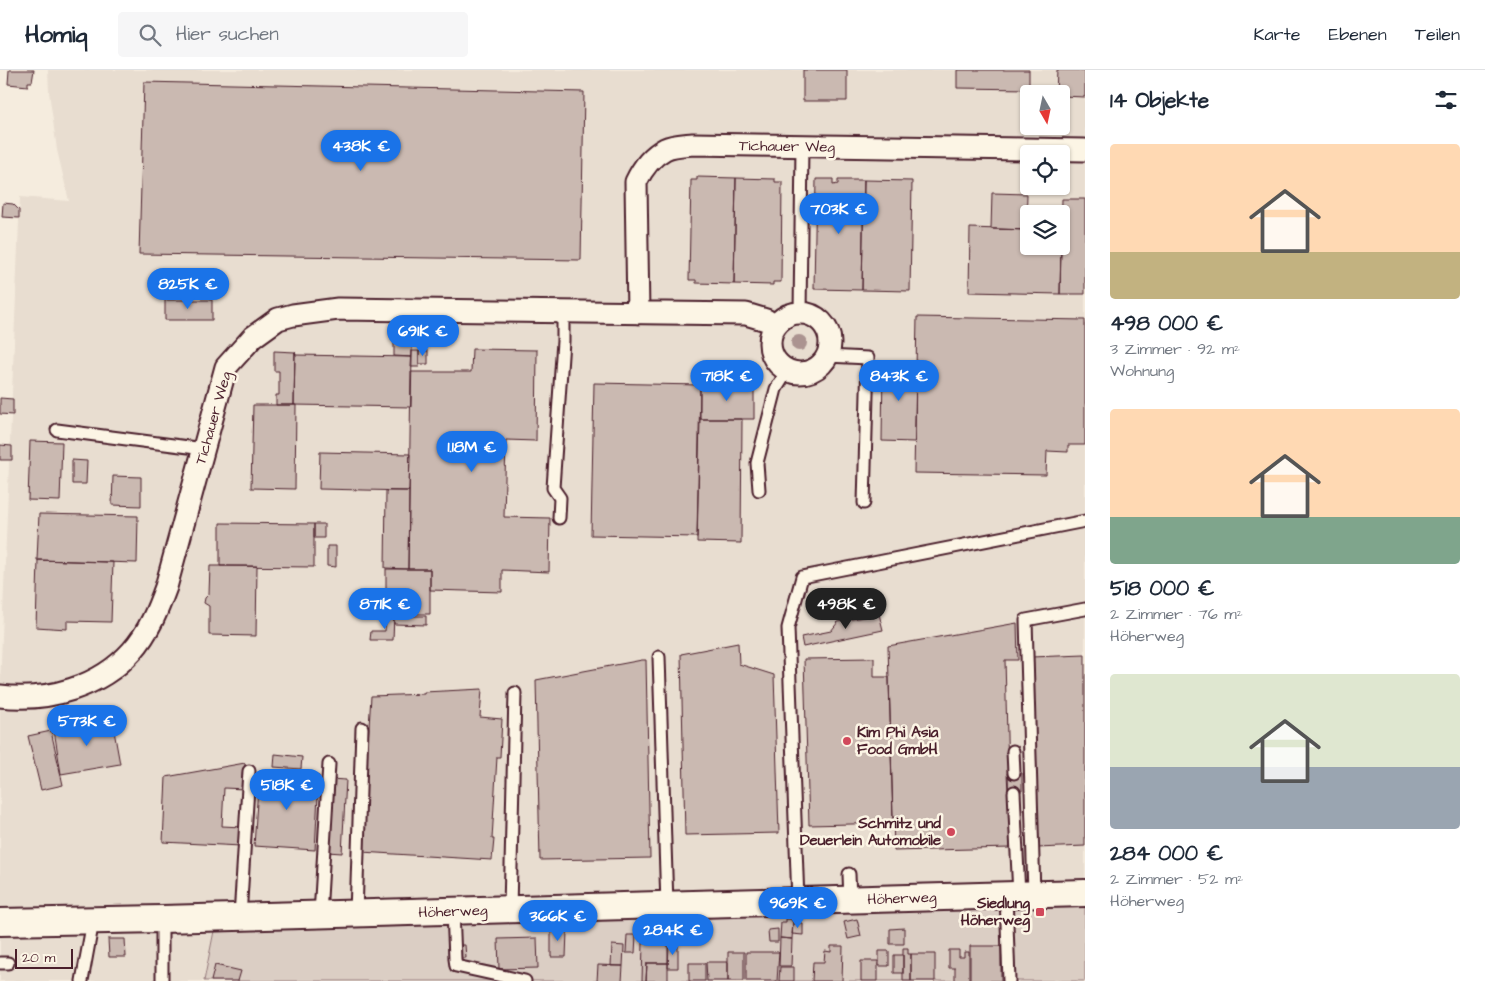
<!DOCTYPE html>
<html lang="de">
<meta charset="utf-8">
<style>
body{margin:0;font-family:"Architects Daughter",sans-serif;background:#f6f6f7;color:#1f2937;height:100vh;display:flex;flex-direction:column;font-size:19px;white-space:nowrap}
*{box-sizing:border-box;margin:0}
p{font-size:16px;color:#747a83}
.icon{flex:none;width:28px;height:28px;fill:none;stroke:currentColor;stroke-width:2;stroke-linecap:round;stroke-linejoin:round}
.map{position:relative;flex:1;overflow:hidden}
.panel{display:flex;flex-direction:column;background:#fff;width:400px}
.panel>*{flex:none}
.needle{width:32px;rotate:171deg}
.tools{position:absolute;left:1020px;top:15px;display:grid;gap:10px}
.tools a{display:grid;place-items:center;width:50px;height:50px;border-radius:5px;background:#fff;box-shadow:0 1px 4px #0004;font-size:25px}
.scale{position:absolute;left:15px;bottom:12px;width:58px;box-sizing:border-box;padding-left:5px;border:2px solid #4a1f2b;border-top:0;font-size:14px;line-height:18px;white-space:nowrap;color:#4a1f2b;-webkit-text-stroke:4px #fcf5e5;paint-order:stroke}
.price{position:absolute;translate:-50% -42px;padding:0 11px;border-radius:18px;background:#1a73e8;color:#fff;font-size:16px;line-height:32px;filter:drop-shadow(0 1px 2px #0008)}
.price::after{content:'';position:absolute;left:50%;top:30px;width:15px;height:11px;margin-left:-8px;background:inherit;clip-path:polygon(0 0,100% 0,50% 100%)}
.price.current{background:#222;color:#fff}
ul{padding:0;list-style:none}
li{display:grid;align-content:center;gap:10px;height:265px;padding:0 25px}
li span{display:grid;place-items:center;height:155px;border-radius:5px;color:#555}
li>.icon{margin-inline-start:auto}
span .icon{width:90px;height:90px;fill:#fffc;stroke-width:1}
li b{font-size:21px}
h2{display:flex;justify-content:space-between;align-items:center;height:60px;padding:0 25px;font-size:21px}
header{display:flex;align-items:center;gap:30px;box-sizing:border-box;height:70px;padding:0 25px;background:#fff;border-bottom:1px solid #e0e1e3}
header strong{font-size:24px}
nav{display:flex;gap:28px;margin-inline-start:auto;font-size:18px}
.search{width:350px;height:45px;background:#f6f6f7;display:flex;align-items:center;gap:12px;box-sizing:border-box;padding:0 18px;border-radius:5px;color:#747a83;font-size:19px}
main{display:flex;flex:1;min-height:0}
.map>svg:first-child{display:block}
.built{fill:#e8ddd0;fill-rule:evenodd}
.green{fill:#dbcec4;stroke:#927678}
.building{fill:#cab9b1;stroke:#4a1f2b}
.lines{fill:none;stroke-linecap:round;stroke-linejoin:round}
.service-casing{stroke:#4a1f2b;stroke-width:15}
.minor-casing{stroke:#4a1f2b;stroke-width:25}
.tertiary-casing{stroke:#4a1f2b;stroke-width:30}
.service{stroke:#fcf5e5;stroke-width:11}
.minor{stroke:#fcf5e5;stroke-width:21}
.tertiary{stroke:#fcf5e5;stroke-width:26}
.tree{fill:#ab9390}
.poi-dot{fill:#d1495b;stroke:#fcf5e5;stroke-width:2}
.labels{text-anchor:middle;stroke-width:5;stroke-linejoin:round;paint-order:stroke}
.street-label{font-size:15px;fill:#4a1f2b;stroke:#fcf5e5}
.poi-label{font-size:15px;font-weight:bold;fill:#4a1f2b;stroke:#fcf5e5;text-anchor:end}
</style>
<header>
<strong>Homiq</strong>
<div class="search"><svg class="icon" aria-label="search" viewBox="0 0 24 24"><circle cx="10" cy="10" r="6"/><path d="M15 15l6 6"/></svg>Hier suchen</div>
<nav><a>Karte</a><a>Ebenen</a><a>Teilen</a></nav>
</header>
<main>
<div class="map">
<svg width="1085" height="911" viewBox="0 0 1085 911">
<rect width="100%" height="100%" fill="#f5ecde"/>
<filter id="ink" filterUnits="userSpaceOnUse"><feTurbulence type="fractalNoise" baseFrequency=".02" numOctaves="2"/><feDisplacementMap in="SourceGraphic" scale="10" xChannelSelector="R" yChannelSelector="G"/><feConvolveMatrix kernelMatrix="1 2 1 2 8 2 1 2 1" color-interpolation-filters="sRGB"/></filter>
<g filter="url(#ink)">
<!-- built -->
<path class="built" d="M48,0H1085V833L215,857L204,911H0V615L20,127L69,131L57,80L49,22ZM1029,24H1061V56H1029ZM1029,84H1061V116H1029ZM1029,144H1061V176H1029Z"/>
<!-- green -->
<path class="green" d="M1085,833V911H204L215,856Z"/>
<!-- building -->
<path class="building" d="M9,0H34L32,12H28V16L8,14Z
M803,0H847V31H803Z
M957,0H1029V19L957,18Z
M1057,0H1085V27L1061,26V24H1056Z
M144,12L584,22L581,190L139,184Z
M697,107L736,108L734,214L696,213V210H689L691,110H697Z
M736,108L775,109V112H782L781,212H773V215L734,214Z
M816,109H833V115L838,114V110H864L862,220L814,219Z
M864,110L912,111L910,221L862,220Z
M992,123L1027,124L1026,160L991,159Z
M1062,129H1085V224H1060Z
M3,133L13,134L19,140V148L2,147Z
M970,158L1029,160V176H1061L1060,224L969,222Z
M165,230H212V250H165Z
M917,247L1085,250V375H1068V382L1047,381L1046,405L914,403Z
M394,270L412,271V287L394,286Z
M472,279L537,280L536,371L506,370L504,447L550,448L549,502L502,500V522L430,520V499H408L411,302H471Z
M274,281L295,282L294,335H276V325H279V301H274Z
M412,281H419V297H411Z
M419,281H428V294H419Z
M295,282L296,285L412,287L411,337L294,335Z
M883,293L916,294L915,372L882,371Z
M594,313L700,315L697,467L591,465Z
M700,315H754V349H700Z
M0,328L13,329V345L0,344Z
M253,335H296L295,419L251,418Z
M700,349H742L741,473L697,472Z
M30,371L62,372L60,431L28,430Z
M0,375L12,376V390H0Z
M320,382L410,384L409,421L319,419Z
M72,390L87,391L86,414H72Z
M113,406L141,407V436L112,435Z
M386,421H409L408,499L385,498Z
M39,444L138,446L137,493L37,490Z
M220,453L314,454V497L220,496Z
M314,454H324V468H314Z
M327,476H336V497L327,496Z
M38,490L113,492L111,552L67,551V559L36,557Z
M210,496H257L256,566L209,565V536L204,533L205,528L209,524Z
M386,499H430V544H386Z
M386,544H394L393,570H370L371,561H385Z
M879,544L883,560L803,577L801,567L831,561L838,552Z
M394,546H426V555L394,554Z
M1017,553L1018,590H1005L1010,778L894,781L888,576Z
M738,573L739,594L774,605L779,763L685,765L681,584Z
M1085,585V776L1037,778L1031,587Z
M874,588V607H889L893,753L809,755L804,589Z
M642,590H646L650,788L540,790L536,610Z
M482,619L480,647L502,649L500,687H497L492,769H494L492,790L361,782L371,626L424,624V622Z
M112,650L120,694L61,704L54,660Z
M51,661L63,715L41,720L28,666Z
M275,684L302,687L301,699L274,697Z
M245,693L244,719L224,718L222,756L242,757L241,776L163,772L166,707Z
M259,702L319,706L315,780L254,776Z
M1007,703H1022V721L1008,722Z
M330,709L346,710L342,783L327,782Z
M786,849H791L793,853L792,869L780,868L781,852H786Z
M857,849L861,866L848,869L844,852Z
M793,853H803V865L792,864Z
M551,854H559V861H567L566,887H551Z
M904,858V874H890V859Z
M778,859V872H769L768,860Z
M627,865H636L635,883H626Z
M537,868L538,898L499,899L498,869Z
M780,868L792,869L791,896H779Z
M108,869H125L126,887H109Z
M643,873L668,874V893H647L646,911H642Z
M669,874L678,875V898H668Z
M458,875H465L466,888H458Z
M612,875L624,876L623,896H611Z
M831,876H843L842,911H812L813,892H824L825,881L831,882Z
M970,876H1001V911H970Z
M903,878H908V884H911V911H903Z
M949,880H959V887H964V882H969V911H955V898H949Z
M879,881H889V896H879Z
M728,882H744V911H728Z
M746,882H779L777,911H746Z
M911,884H935V911H911Z
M894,885H903V903H894Z
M861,891H878V911H861Z
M706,892H728V911H707Z
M647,893H668V911H646Z
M689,893H705V911H689Z
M215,895L241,901L238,911H211Z
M598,895L623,896L622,911H597Z
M780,897H794V911H779Z"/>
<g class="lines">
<defs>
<path id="service" d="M800,244L802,76
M827,286L868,288L864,433
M57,360L204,379
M759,420L757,393L776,319L788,300
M559,448L560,428L553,418L563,271V242
M659,587L667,835
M1013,681L1014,703
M1014,722L1019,825
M849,804L850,830
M1034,824L1026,550L1085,539
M1006,825L1009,911
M798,831L788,558L802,507L1085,451
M510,839L515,623
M453,841L455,889L456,896L525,911
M356,844L362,658
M320,845L329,694
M240,847L249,701
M0,893H8
M82,911L93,851
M162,911V849"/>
<path id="minor" d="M638,243L636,112C642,99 652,86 665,79C673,75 684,75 693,74L1085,80
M770 273a30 30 0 1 1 60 0a30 30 0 1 1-60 0Z
M0,626C48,632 100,617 132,581C149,562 158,539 166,517L226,297L253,267L278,249L293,245L338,239L746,244L766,250L775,256"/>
<path id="tertiary" d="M0,852L162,849L1085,823"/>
</defs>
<!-- service casing -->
<use href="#service" class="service-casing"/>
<!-- minor casing -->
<use href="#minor" class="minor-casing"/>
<!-- tertiary casing -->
<use href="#tertiary" class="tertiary-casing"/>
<!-- service -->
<use href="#service" class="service"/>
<!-- minor -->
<use href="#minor" class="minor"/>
<!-- tertiary -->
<use href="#tertiary" class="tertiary"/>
</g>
<!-- trees -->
<circle class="tree" cx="799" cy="273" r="8"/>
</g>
<!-- markers -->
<g class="poi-dot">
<circle cx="847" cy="671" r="5"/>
<circle cx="951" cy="762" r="5"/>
<rect x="1035" y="837" width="10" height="10" rx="2.5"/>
</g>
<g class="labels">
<!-- street labels -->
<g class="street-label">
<text transform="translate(787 76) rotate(1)" y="5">Tichauer Weg</text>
<text transform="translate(213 348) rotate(-74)" y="5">Tichauer Weg</text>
<text transform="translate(902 828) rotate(-2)" y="5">Höherweg</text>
<text transform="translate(453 841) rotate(-2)" y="5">Höherweg</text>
</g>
<!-- poi labels -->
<g class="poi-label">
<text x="857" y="667" text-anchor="start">Kim Phi Asia<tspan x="857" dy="17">Food GmbH</tspan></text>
<text x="941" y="758">Schmitz und<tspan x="941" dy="17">Deuerlein Automobile</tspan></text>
<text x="1030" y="838">Siedlung<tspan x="1030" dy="17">Höherweg</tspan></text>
</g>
</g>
</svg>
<div class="tools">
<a><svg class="needle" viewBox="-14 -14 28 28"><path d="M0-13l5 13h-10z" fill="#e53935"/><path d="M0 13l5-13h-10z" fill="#747a83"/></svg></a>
<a><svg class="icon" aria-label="locate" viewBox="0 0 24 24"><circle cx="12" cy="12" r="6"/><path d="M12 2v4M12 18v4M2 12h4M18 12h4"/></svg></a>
<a><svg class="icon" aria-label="layers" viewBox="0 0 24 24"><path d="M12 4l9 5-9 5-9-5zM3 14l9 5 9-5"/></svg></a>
</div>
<div class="scale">20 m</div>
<b class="price" style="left:361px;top:102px">438K €</b>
<b class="price" style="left:839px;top:165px">703K €</b>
<b class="price" style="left:188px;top:240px">825K €</b>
<b class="price" style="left:423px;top:287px">691K €</b>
<b class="price" style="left:727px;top:332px">718K €</b>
<b class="price" style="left:899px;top:332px">843K €</b>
<b class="price" style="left:472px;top:403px">1.18M €</b>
<b class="price" style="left:385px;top:560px">871K €</b>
<b class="price current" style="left:846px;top:560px">498K €</b>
<b class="price" style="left:87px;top:677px">573K €</b>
<b class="price" style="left:287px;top:741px">518K €</b>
<b class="price" style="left:798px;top:859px">969K €</b>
<b class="price" style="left:558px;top:872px">366K €</b>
<b class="price" style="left:673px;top:886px">284K €</b>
</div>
<section class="panel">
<h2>14 Objekte<svg class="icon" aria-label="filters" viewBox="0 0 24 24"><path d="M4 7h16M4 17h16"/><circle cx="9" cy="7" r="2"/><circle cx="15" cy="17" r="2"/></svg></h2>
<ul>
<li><span style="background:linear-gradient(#ffd9b3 70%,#c2b280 0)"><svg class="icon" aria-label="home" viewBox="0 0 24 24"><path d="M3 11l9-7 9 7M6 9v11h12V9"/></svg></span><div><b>498 000 €</b><p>3 Zimmer · 92 m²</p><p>Wohnung</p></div></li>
<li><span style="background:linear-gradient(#ffd9b3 70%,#7fa58c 0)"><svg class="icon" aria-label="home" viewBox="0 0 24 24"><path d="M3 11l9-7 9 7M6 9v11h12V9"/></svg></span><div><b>518 000 €</b><p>2 Zimmer · 76 m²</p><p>Höherweg</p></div></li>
<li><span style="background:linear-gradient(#dfe7d0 60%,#9aa5b1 0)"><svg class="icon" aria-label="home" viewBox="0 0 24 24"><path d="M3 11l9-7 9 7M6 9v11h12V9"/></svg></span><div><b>284 000 €</b><p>2 Zimmer · 52 m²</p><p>Höherweg</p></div></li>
</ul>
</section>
</main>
